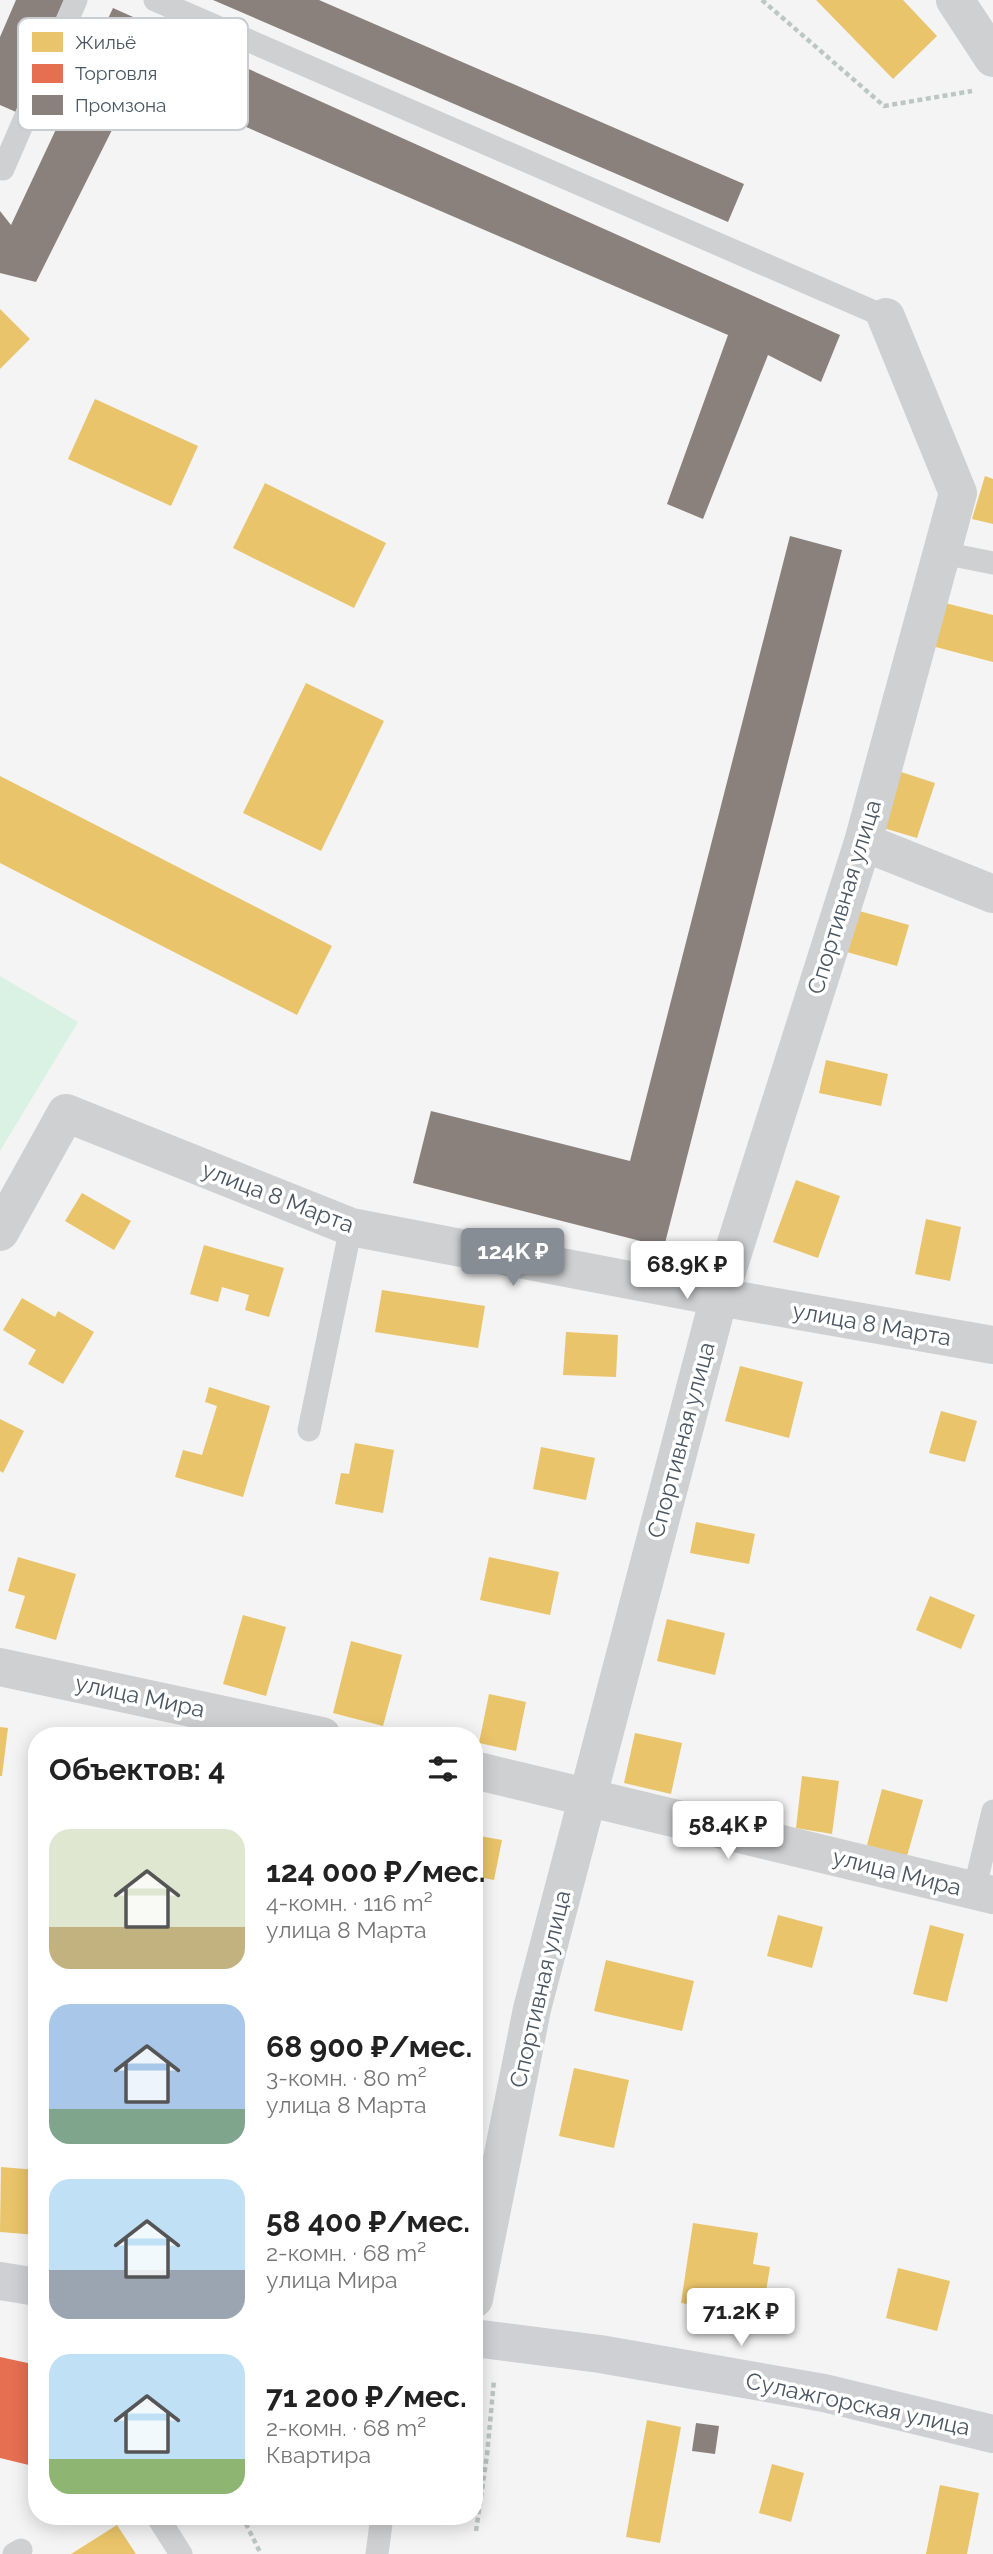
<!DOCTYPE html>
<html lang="ru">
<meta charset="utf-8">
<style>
body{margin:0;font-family:Raleway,sans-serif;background:#f6f6f6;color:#222;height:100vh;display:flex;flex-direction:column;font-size:26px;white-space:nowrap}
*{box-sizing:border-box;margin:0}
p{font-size:23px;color:#767676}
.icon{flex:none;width:38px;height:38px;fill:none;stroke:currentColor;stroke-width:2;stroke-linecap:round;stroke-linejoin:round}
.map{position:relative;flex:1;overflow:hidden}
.sheet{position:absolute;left:28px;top:1727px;width:455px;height:798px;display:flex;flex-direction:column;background:#fff;border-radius:28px;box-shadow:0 4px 18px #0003}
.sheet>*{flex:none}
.price{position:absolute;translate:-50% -60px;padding:0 16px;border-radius:7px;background:#fff;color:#222;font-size:23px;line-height:46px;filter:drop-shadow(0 2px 4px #0008)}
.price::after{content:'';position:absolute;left:50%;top:42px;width:21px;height:16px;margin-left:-10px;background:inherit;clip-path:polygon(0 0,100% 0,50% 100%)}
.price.active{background:#868d94;color:#fff}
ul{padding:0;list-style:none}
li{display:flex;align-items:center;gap:21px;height:175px;padding:0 21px}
li span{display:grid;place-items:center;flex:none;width:196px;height:140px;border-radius:21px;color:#555}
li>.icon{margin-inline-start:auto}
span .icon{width:84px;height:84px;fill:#fffc;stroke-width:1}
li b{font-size:30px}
h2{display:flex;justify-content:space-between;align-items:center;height:84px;padding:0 21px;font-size:30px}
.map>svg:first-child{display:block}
.green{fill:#d9f2e3}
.homes{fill:#e9c46a}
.shops{fill:#e76f51}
.industry{fill:#8a817c}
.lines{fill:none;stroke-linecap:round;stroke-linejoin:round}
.path{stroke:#bcc7c4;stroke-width:4.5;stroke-dasharray:5 3.5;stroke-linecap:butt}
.lane{stroke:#ced0d2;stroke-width:23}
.street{stroke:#ced0d2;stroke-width:38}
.secondary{stroke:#ced0d4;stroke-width:38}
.labels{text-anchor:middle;stroke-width:7;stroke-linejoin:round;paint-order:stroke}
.street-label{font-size:23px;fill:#4a5661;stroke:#fff}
.key{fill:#fff;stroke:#c9ccd0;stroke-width:2}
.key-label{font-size:19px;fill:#4a5661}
</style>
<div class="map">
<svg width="993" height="2554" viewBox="0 0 993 2554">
<rect width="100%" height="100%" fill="#f4f4f4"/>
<!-- green -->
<path class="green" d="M0,976L78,1022L0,1151Z"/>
<!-- homes -->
<path class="homes" d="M816,0H903L937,36L893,79Z
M0,309L30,339L0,369Z
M95,399L198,446L171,506L68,459Z
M985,476L993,479V524L972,519Z
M265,483L386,543L354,608L233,548Z
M945,603L993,615V662L932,646Z
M306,683L384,721L321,851L243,813Z
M898,771L935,783L917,838L880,827Z
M0,776L332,946L297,1015L0,863Z
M856,910L909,925L897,966L843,951Z
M826,1060L888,1074L881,1106L819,1093Z
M796,1180L840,1196L818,1258L773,1242Z
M82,1193L131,1221L114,1250L65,1221Z
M926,1219L961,1227L950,1281L915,1274Z
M204,1245L284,1268L269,1317L245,1310L249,1295L222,1287L218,1302L190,1294Z
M382,1290L485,1306L478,1348L375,1332Z
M22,1298L55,1317L58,1311L94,1332L63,1384L28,1364L36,1350L3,1330Z
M566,1332L618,1335L616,1377L563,1375Z
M740,1366L803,1382L789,1438L725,1421Z
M209,1387L270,1406L243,1497L175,1477L183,1450L202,1455L217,1406L205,1402Z
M941,1411L977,1421L965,1462L929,1453Z
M0,1419L24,1431L3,1473L0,1471Z
M355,1443L394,1450L383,1513L335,1504L341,1473L349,1474Z
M541,1447L595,1458L586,1500L533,1489Z
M696,1522L755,1534L749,1564L690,1553Z
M18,1557L76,1574L56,1640L15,1628L25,1596L8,1591Z
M489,1557L559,1572L550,1615L480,1600Z
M930,1596L975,1615L961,1649L916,1630Z
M243,1615L286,1627L266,1696L223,1684Z
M667,1619L725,1633L715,1675L657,1661Z
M351,1641L402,1655L383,1726L333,1713Z
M489,1694L526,1702L516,1751L479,1743Z
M0,1727L8,1728L2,1776H0Z
M635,1733L682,1743L671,1794L624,1783Z
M802,1776L839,1781L832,1834L796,1828Z
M882,1789L923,1800L907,1856L867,1845Z
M474,1835L502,1840L494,1880L474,1876Z
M778,1915L823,1927L812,1968L767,1956Z
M930,1925L964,1934L947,2002L913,1994Z
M606,1960L694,1981L682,2031L594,2011Z
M574,2068L629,2080L614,2148L559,2136Z
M1,2167L37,2170V2235L0,2232Z
M693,2223L758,2233L753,2264L770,2267L765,2298L748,2295L745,2313L681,2303Z
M898,2268L950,2281L937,2331L886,2318Z
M647,2420L681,2427L660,2543L626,2537Z
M772,2464L804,2473L791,2522L759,2513Z
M940,2485L979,2493L967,2554H926Z
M117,2525L136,2554H71Z"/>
<!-- shops -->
<path class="shops" d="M0,2357L37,2365V2467L0,2458Z"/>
<!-- industry -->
<path class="industry" d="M16,0H64L16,112L0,105V37Z
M213,0H319L744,184L728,222Z
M113,8L840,335L821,382L768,355L703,519L667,504L728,335L137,80L36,282L0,273V211L11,225Z
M790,536L842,550L664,1247L413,1183L431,1111L630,1161Z
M696,2423L719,2426L715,2454L692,2451Z"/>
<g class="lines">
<!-- path -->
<path class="path" d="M762,0L884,106L972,91
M242,2516L261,2554
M476,2531L487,2455L494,2380"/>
<!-- lane -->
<path class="lane" d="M155,0L886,317
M0,165L3,169L76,0
M943,553L993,563
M309,1430L351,1227
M974,1891L993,1811
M157,2516L181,2554
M14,2554L21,2550
M377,2554L382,2516"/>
<!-- street -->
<path class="street" d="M955,0L993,58
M863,842L993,894
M0,1232L66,1113L351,1227L719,1297L993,1345
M0,1667L322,1736
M474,1770L993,1895
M474,2299L532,2009L719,1297L863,842L958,493L886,317"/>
<!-- secondary -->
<path class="secondary" d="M0,2281L37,2287
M474,2338L600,2354L824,2393L993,2434"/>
</g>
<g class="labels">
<!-- street labels -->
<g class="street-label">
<text transform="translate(844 897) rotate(-73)" y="8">Спортивная улица</text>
<text transform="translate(278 1197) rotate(21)" y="8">улица 8 Марта</text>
<text transform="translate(872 1324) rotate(10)" y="8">улица 8 Марта</text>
<text transform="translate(681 1440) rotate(-75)" y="8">Спортивная улица</text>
<text transform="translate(140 1696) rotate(12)" y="8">улица Мира</text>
<text transform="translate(897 1872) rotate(14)" y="8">улица Мира</text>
<text transform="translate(540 1989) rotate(-77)" y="8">Спортивная улица</text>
<text transform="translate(858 2404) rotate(12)" y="8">Сулажгорская улица</text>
</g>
</g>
<!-- legend -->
<rect x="18" y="18" width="230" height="112" rx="10" class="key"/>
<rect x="32" y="32" width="31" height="20" fill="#e9c46a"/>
<rect x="32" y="64" width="31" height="19" fill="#e76f51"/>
<rect x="32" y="95" width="31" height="20" fill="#8a817c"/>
<g class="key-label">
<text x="75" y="49">Жильё</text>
<text x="75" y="80">Торговля</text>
<text x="75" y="112">Промзона</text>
</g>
</svg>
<b class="price active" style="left:513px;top:1288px">124K ₽</b>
<b class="price" style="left:687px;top:1301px">68.9K ₽</b>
<b class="price" style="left:728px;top:1861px">58.4K ₽</b>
<b class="price" style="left:741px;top:2348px">71.2K ₽</b>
<section class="sheet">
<h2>Объектов: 4<svg class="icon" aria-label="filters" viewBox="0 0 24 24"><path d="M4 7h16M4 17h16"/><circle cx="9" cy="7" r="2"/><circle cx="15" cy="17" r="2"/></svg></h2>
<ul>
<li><span style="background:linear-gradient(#dfe7d0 70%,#c2b280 0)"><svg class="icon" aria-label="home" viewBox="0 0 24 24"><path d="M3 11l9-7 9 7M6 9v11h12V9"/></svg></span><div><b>124 000 ₽/мес.</b><p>4-комн. · 116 m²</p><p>улица 8 Марта</p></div></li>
<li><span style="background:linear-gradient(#a9c7e8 75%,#7fa58c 0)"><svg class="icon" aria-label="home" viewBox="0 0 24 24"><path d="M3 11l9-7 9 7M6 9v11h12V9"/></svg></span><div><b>68 900 ₽/мес.</b><p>3-комн. · 80 m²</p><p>улица 8 Марта</p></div></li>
<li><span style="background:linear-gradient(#bfe0f5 65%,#9aa5b1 0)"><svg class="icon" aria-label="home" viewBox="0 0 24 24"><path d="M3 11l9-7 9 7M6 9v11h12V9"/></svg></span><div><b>58 400 ₽/мес.</b><p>2-комн. · 68 m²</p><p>улица Мира</p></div></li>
<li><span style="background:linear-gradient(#bfe0f5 75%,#8fb573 0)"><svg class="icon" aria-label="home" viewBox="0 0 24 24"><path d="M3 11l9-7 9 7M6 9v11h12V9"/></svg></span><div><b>71 200 ₽/мес.</b><p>2-комн. · 68 m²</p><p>Квартира</p></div></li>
</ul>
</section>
</div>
